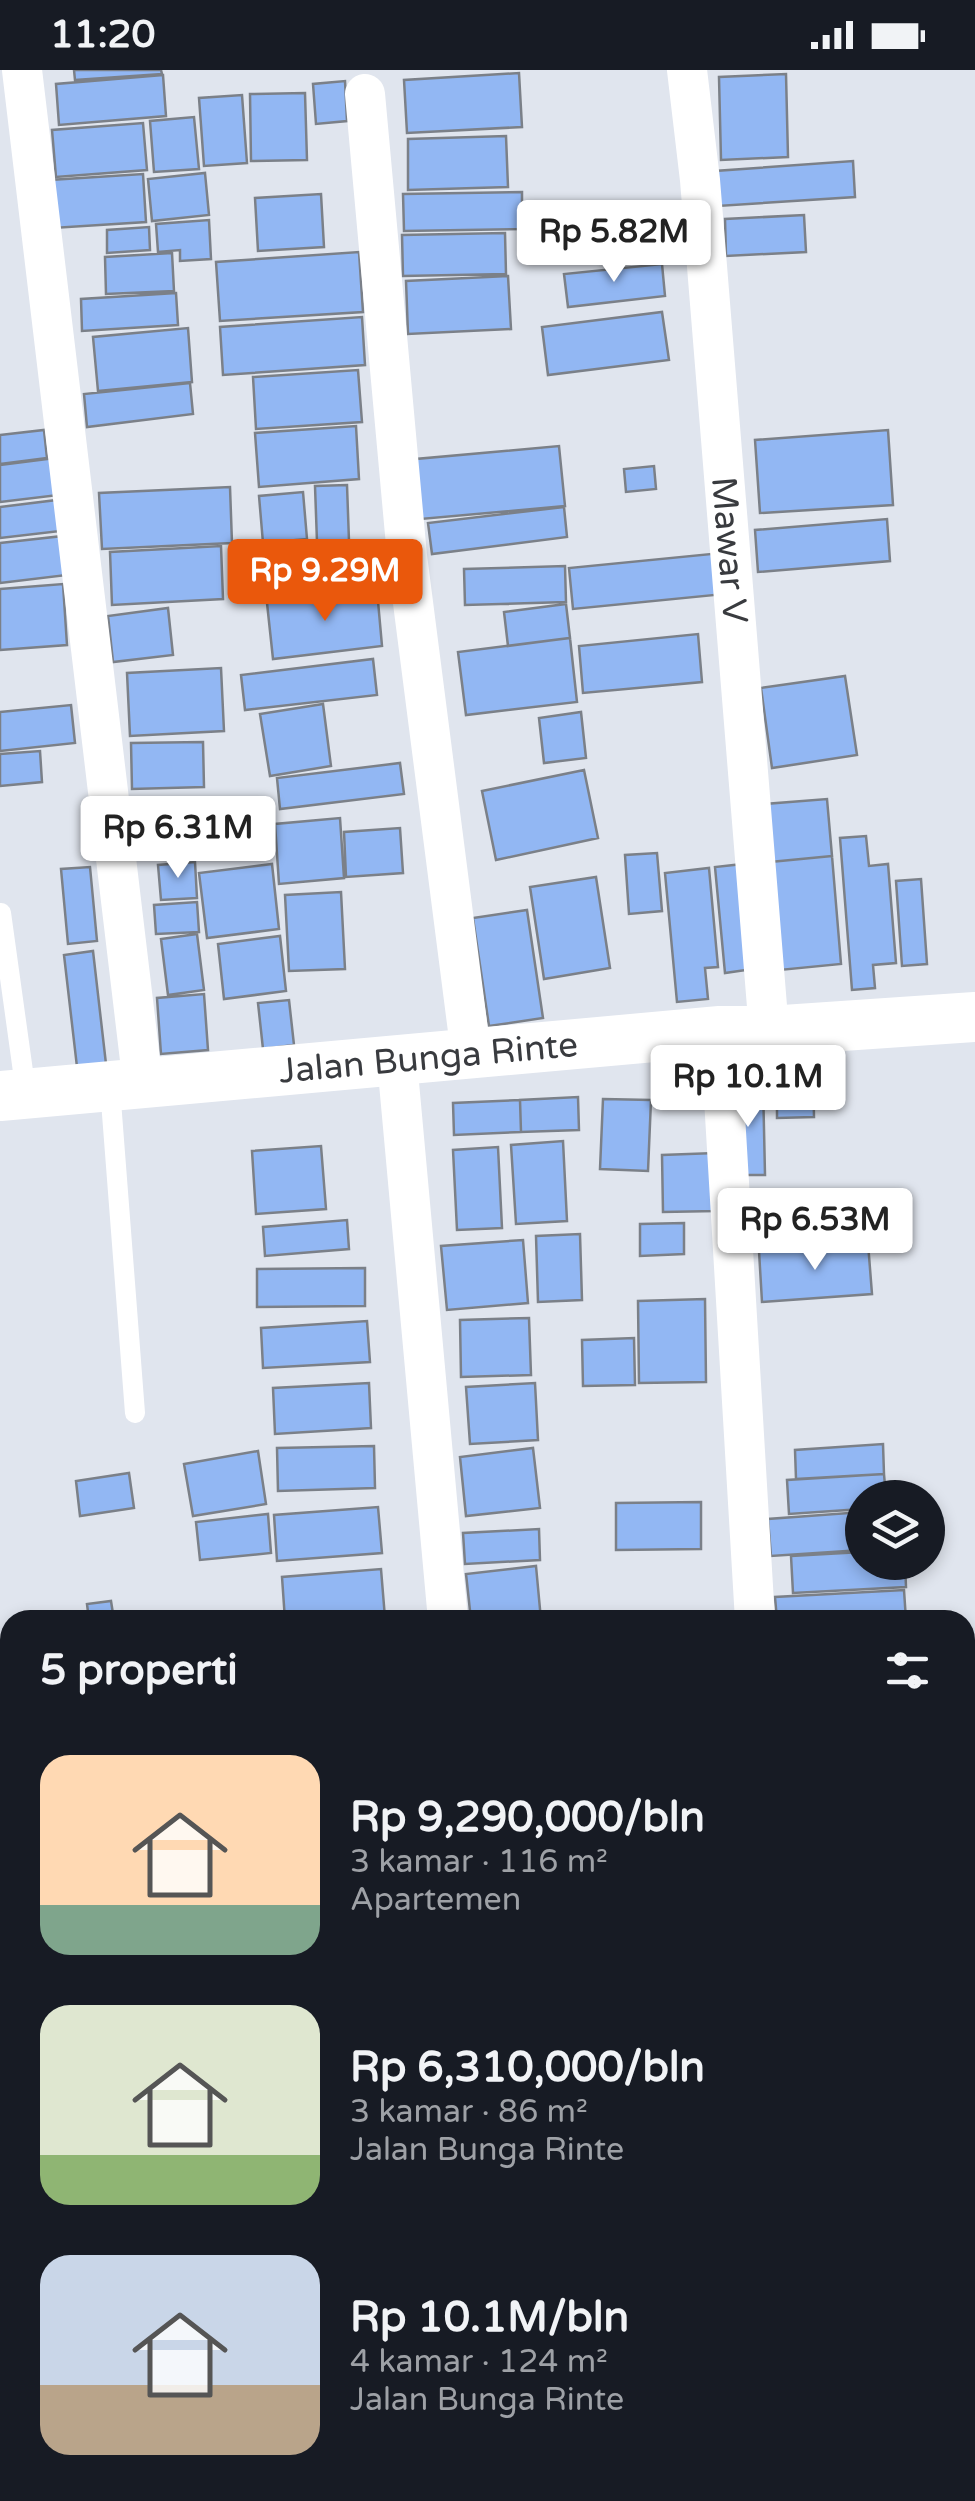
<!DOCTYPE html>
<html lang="id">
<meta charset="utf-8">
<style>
body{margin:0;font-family:"Varela Round",sans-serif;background:#20242c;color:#f1f3f6;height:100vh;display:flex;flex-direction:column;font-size:38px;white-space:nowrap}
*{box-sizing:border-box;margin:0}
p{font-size:32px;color:#9ea1a6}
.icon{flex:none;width:55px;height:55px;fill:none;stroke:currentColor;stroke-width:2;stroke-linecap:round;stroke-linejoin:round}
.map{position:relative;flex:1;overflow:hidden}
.details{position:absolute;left:0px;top:1540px;width:975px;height:892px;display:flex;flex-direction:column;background:#171b24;border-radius:30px 30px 0 0;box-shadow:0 5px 15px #0003}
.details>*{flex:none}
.tools{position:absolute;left:845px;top:1410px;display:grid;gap:20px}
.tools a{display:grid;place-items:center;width:100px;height:100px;border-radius:50%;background:#171b24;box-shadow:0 5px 15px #0003;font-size:50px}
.price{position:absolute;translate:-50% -85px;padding:0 22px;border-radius:10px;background:#fff;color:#222;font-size:32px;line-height:65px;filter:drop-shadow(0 2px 5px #0008)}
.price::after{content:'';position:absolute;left:50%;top:60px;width:30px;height:22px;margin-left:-15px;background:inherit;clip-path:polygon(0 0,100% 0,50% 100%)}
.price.active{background:#ea580c;color:#fff}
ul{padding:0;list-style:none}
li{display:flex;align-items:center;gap:30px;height:250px;padding:0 40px}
li span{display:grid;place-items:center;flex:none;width:280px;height:200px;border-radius:30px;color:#555}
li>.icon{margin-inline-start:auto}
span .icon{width:120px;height:120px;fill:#fffc;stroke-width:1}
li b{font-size:42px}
h2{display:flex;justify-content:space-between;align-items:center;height:120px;padding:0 40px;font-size:42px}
.status{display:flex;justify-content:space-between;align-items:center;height:70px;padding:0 50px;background:#171b24;direction:ltr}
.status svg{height:28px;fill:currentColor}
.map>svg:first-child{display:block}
.building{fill:#92b7f3;stroke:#7b8088;stroke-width:2.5}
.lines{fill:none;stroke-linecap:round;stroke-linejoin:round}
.service{stroke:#fff;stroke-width:20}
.minor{stroke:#fff;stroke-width:40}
.tertiary{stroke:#fff;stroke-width:50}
.labels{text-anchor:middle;stroke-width:10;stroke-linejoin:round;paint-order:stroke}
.street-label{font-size:35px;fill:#393b3f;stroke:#fff}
</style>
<div class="status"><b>11:20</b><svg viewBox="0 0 49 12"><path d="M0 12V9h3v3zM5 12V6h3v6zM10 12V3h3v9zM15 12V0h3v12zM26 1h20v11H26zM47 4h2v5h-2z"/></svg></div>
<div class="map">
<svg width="975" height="2431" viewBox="0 0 975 2431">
<rect width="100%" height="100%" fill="#e0e5ee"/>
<!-- building -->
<path class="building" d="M74,0H161L162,4L75,10Z
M519,3L522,57L407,63L404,10Z
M786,4L788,87L721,90L719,7Z
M163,5L166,46L59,55L56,14Z
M345,11L347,51L316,54L313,14Z
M305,23L307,90L251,91L250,24Z
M242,25L247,93L204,96L199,28Z
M194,47L199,99L154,102L150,51Z
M143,53L147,100L56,107L52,60Z
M506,66L508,117L408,120V69Z
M853,91L855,127L718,136L715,101Z
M205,103L209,145L152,151L148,109Z
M143,104L146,152L53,158L50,110Z
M522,122V159L404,161L403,124Z
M321,124L324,177L258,181L255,128Z
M804,145L806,182L726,186L725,149Z
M209,150L211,189L180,191V180L158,182L156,154Z
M633,150L637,181L559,193L554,162Z
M149,157L150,180L107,183V160Z
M505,163L506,204L403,206L402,165Z
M359,182L363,242L220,251L216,192Z
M172,183L174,221L106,224L105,187Z
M662,194L665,226L568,237L564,204Z
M508,206L511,259L408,264L406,211Z
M176,223L178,255L82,261L81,229Z
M662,242L669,290L548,305L542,257Z
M362,247L365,295L223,305L220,257Z
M188,258L192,312L98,321L93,267Z
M358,300L362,352L256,359L253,307Z
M190,313L193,344L87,357L84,324Z
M356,356L359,409L259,417L255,363Z
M44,360L47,388L0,394V365Z
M888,360L893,435L760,443L755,370Z
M559,376L565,436L421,449L416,389Z
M63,387L67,424L0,432V395Z
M654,396L656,419L626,422L624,399Z
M347,415L349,471L317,472L315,416Z
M230,417L232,473L102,479L99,423Z
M303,422L307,469L263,473L259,426Z
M65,429L69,460L0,468V437Z
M564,437L567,467L432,484L428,453Z
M887,449L890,491L758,502L755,460Z
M63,466L67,505L0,513V473Z
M221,476L223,529L112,535L110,482Z
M721,483L725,524L573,539L569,498Z
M565,496L566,532L465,535L464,499Z
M63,514L67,575L0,580V519Z
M377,520L382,576L273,589L267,533Z
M566,534L570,568L508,576L504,542Z
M168,538L173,585L113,592L108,546Z
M698,564L702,612L583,623L579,576Z
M570,568L577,632L466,645L458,582Z
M373,589L377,625L245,640L241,605Z
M221,598L224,661L130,666L127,603Z
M845,606L857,685L772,698L761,618Z
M323,634L331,696L270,706L260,644Z
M71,635L75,673L0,681V642Z
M581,642L586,688L544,693L539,648Z
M203,672L204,717L132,719L131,673Z
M40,681L42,712L0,716V684Z
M400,693L404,724L280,739L277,708Z
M584,700L598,768L496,790L482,721Z
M827,729L832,786L770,792L765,734Z
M244,733L247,777L131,787L127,743Z
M340,748L344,808L279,814L275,754Z
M400,758L403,803L346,807L344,762Z
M866,766L869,796L888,794L896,893L873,895L875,918L852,920L840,768Z
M657,783L662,841L629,844L625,785Z
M832,786L841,894L780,900L770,792Z
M195,792L197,828L161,830L158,795Z
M272,794L279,859L207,868L199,803Z
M743,794L753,899L725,903L715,797Z
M90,797L97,871L68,874L61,799Z
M709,798L718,897L705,898L708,929L677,932L665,803Z
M596,807L610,898L544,909L530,817Z
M921,809L927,894L902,896L896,811Z
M341,822L345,899L289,901L285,825Z
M197,832L199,862L156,864L154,835Z
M527,840L543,948L489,956L473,848Z
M197,864L204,920L168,925L161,869Z
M280,866L286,921L224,929L218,874Z
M93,881L106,994L77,997L64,885Z
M204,924L208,980L161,984L157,928Z
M289,930L294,975L263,979L258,933Z
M777,994H813L814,1047L777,1048Z
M763,1014L765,1105H733L731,1015Z
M578,1027L579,1060L521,1062L520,1030Z
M603,1029L651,1030L648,1101L600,1099Z
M520,1030L521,1062L454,1065L453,1033Z
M563,1071L567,1151L516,1154L511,1075Z
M321,1076L326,1139L256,1144L252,1081Z
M498,1077L502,1158L457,1160L453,1080Z
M715,1083L716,1141L663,1142L662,1085Z
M806,1123L809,1156L750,1161L748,1128Z
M347,1150L349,1179L265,1186L263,1157Z
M684,1153V1184L640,1186V1154Z
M580,1164L582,1230L538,1232L536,1166Z
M523,1170L528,1233L447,1240L441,1176Z
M868,1173L872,1224L762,1232L759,1181Z
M365,1198V1236L257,1237V1199Z
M705,1229L706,1312L639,1313L638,1231Z
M529,1248L531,1305L461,1307L460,1250Z
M367,1251L370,1292L263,1298L261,1258Z
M634,1268L635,1315L583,1316L582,1270Z
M369,1313L371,1358L275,1364L273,1318Z
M535,1313L538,1370L470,1374L466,1317Z
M883,1374L884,1404L796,1409L795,1380Z
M374,1376L375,1418L278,1421L277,1378Z
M533,1378L540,1438L466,1446L460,1387Z
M258,1381L266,1434L193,1446L184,1394Z
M129,1403L134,1438L80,1446L76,1411Z
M884,1404L886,1428H862V1439L789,1444L787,1410Z
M701,1432V1479L616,1480V1433Z
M378,1437L382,1483L277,1491L274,1445Z
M862,1442V1480L771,1486L768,1449Z
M268,1444L271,1483L200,1490L196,1452Z
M539,1459L540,1490L465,1494L463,1463Z
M862,1482V1492H905L906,1517L793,1523L791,1486Z
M536,1496L541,1550H471L466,1504Z
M381,1499L385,1548L285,1550L282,1507Z
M904,1520L906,1550H777L775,1527Z
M111,1531L114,1550H89L87,1534Z
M6,1846L10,1889L0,1890V1847Z
M8,1893L10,1921H0V1894Z
M0,1927H10V1962H0Z
M10,2062V2104L0,2105V2063Z
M352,2422H464V2431H352Z
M601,2422L602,2431H499V2425Z
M640,2422H749V2424L640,2431Z"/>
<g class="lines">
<!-- service -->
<path class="service" d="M1,843L26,1023
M110,1018L135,1343"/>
<!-- minor -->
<g class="minor">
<path d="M22,0L143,1015"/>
<path id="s1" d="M687,0L700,110L769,961"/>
<path d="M365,24L407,486L471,984"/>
<path d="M720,961L755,1550"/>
<path d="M397,991L448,1550"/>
<path d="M494,2422L495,2431"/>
<path d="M786,2431V2422"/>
</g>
<!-- tertiary -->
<path class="tertiary" id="s2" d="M0,1026L720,961H769L975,947"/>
</g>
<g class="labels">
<!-- street labels -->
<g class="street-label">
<text dy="12" stroke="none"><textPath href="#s1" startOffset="482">Mawar V</textPath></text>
<text dy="12" stroke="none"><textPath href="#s2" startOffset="430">Jalan Bunga Rinte</textPath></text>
</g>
</g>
</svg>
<div class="tools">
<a><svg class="icon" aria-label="layers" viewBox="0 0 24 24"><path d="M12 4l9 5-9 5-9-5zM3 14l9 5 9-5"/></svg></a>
</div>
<b class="price" style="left:614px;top:215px">Rp 5.82M</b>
<b class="price active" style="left:325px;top:554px">Rp 9.29M</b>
<b class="price" style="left:178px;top:811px">Rp 6.31M</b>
<b class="price" style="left:748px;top:1060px">Rp 10.1M</b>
<b class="price" style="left:815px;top:1203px">Rp 6.53M</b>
<section class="details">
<h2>5 properti<svg class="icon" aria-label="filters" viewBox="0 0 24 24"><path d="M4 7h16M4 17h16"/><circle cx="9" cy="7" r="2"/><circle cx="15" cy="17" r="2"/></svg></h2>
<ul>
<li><span style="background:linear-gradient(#ffd9b3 75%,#7fa58c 0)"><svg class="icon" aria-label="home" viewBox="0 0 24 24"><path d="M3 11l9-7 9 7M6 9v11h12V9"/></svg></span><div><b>Rp 9,290,000/bln</b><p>3 kamar · 116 m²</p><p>Apartemen</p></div></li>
<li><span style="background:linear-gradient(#dfe7d0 75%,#8fb573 0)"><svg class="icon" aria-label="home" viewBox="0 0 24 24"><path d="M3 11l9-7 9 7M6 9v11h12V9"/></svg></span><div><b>Rp 6,310,000/bln</b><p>3 kamar · 86 m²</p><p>Jalan Bunga Rinte</p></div></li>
<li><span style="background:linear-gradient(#c9d6e8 65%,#b9a48a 0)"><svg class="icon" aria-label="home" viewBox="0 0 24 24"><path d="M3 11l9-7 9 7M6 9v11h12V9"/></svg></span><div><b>Rp 10.1M/bln</b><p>4 kamar · 124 m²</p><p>Jalan Bunga Rinte</p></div></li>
</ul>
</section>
</div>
